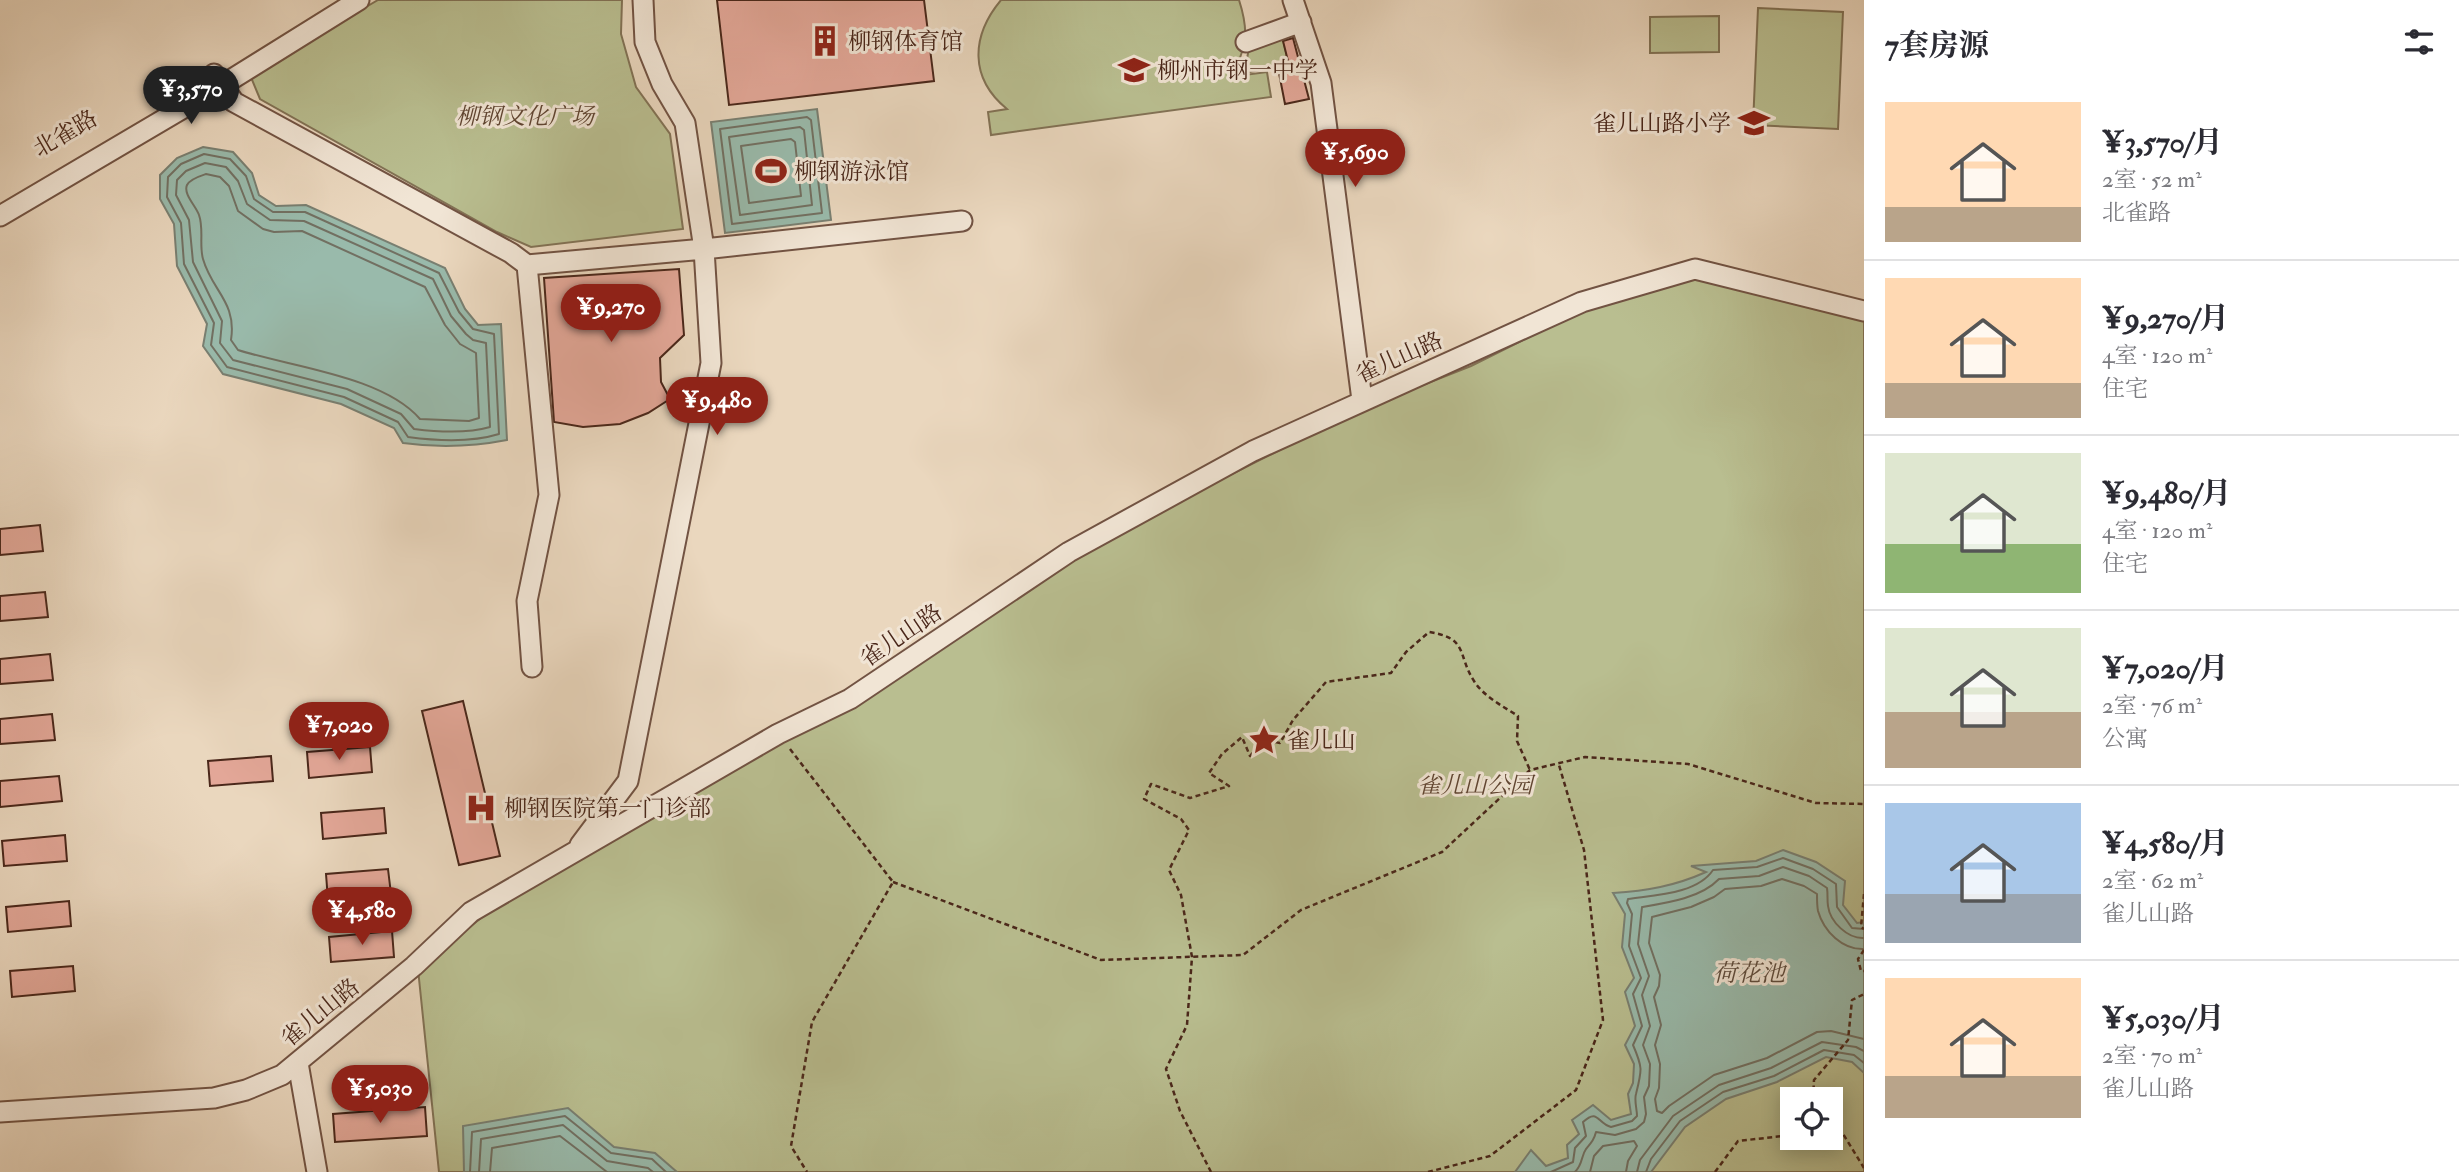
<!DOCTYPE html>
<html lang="zh">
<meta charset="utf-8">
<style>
body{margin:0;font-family:"IM FELL Double Pica","Noto Serif SC",serif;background:#f7f7f7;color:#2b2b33;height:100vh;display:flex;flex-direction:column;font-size:26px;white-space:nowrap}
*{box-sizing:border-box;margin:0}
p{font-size:23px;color:#7c7c81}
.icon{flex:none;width:38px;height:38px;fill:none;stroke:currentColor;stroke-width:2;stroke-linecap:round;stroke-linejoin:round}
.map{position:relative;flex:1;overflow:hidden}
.sheet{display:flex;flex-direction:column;background:#fff;width:595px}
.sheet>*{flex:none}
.buttons{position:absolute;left:1780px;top:1087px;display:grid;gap:14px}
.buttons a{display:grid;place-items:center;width:63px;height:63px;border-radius:0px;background:#fff;box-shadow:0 4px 18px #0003;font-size:35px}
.price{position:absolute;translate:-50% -60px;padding:0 16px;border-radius:24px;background:#8f2418;color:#fff;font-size:23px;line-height:46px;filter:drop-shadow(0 2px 4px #0008)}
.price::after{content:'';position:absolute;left:50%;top:42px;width:21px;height:16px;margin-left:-10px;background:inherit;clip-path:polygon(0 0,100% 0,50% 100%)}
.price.active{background:#222;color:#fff}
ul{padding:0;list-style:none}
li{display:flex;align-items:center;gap:21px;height:175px;padding:0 21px}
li+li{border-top:2px solid #e1e1e2}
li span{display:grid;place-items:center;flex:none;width:196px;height:140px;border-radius:0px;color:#555}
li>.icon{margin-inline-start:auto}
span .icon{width:84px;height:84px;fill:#fffc;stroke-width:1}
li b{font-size:30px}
h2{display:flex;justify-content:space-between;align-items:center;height:84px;padding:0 21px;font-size:30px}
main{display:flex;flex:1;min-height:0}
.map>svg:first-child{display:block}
.green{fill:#b9be90;stroke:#827255;stroke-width:2;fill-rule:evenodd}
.water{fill:#99baab;stroke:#797f71;stroke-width:2}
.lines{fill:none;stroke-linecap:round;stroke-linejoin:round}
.shore{stroke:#727062;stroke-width:2}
.building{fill:#e3a798;stroke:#4a271a;stroke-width:2}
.minor-casing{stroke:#725343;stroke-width:23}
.path{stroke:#4a271a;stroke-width:2.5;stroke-dasharray:5 3.5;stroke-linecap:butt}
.minor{stroke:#f1e5d5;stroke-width:19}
.labels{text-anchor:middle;stroke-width:6;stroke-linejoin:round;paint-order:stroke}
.poi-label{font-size:23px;fill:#4a271a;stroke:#f1e5d5;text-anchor:start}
.park-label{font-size:23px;font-style:italic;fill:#604532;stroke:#f1e5d5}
.street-label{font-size:23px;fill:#4a271a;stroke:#f1e5d5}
.water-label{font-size:24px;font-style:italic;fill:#5e4c3e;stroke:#f1e5d5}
</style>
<main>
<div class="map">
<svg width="1864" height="1172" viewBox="0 0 1864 1172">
<rect width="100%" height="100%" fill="#ead7be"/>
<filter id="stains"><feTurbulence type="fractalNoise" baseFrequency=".00286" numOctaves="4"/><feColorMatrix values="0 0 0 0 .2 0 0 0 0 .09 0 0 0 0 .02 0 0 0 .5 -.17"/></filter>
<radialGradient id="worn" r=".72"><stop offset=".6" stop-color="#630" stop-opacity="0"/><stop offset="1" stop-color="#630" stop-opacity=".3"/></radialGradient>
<!-- green -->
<path class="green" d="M378,0H622L621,34L636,87L670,134L683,229L531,247L497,232L260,99L250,75Z
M1001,0H1239C1249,31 1248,50 1229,77L1267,72L1271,97L991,135L988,112L1007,109C969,78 971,36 1001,0Z
M1758,8L1843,12L1838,129L1753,125Z
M1719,16V52L1650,53V17Z
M1282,36L1289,65L1238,74L1246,63L1250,44Z
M1698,276L1864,318V1172H439L418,969L481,918L1071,555L1357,411L1471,366L1584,310ZM1792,1099H1830V1138H1792Z"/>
<!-- water -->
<path class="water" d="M817,109L831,220L725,233L711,122Z
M203,147L233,152L252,173L259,195L276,206L306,205L445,268L465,309L478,325L501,324L507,440C471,447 439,448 403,443L394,428L341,404L223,374L203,346L207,324L177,266L174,224L160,199V175L177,158Z
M1783,850L1816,862L1845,881L1843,905L1857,923L1864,922V1073L1852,1062L1826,1057L1777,1082L1726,1099L1685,1127L1651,1172H1515L1531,1150L1546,1166L1568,1158L1567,1145L1579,1134L1572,1120L1593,1105L1611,1120L1631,1114L1628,1094L1633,1083L1634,1064L1625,1045L1635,1026L1625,992L1634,978L1622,947L1625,914L1613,893C1646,891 1675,886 1706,872L1691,866L1756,861Z
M568,1108L614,1147L655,1153L677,1172H464L463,1126Z"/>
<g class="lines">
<!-- shore -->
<path class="shore" d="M807,117L811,120L822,213L732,224L720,129Z
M800,127L804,130L812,205L740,215L729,137Z
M791,139L795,142L801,196L749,203L741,146Z
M204,154L230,159L246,176L254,199L273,212H305L439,273L459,312L473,329L494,334L499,434C470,443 438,441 408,437L398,422L344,397L227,367L211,345L214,323L184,264L181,223L167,197L168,177L181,164Z
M205,163L226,167L238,181L247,204L270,220L304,221L433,279L451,316L466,334L473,340L486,343L490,427C466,434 438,432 414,429L401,414L347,389L233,360L220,343L222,321L193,262L189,220L176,195L177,180L186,171Z
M206,174L220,177L229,186L238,211L263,229L274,232L302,231L425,287L445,325L460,344L476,353L479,418L469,421L420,419C383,376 291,367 238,350L231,340C237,302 212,291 203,259C199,245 204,229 199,215C196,206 183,194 187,185C190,179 200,176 206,174Z
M1864,949C1843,950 1824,932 1818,911C1817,906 1817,900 1817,894L1804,886L1782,879L1761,886L1725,889L1714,897L1691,907L1652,917L1649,943L1660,975L1659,986L1654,997L1661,1025L1655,1045L1660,1064L1659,1088L1655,1099L1657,1111L1662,1113L1669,1106L1714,1075L1767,1058L1817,1032L1831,1031L1864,1039
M470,1172L472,1132L565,1116L611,1153L652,1159L666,1172
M479,1172L481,1139L563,1125L607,1161L648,1168L653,1172
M490,1172L492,1148L560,1136L607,1172
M1551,1172L1573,1162L1575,1148L1586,1136L1583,1122C1598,1108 1597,1123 1611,1127L1632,1121L1637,1116C1637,1109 1634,1100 1636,1094C1642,1070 1643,1068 1633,1045L1642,1026L1633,994L1641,978L1629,946L1632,914L1627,903L1628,899C1655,895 1697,894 1713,870L1757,867L1783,858L1813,869L1836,884L1837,907L1852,928L1864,929
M1575,1172C1583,1164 1581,1156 1586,1149C1591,1143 1594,1140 1596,1132L1615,1135L1636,1129L1644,1122L1646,1114L1644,1097L1649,1086L1650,1064L1643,1045L1650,1026L1642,995L1649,976L1638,944L1642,907C1667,903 1701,898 1719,879L1759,876L1783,867L1809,876L1827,888C1828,894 1827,900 1828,906C1830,922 1848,939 1864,938
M1590,1172L1594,1156L1603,1146L1634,1141L1637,1146L1628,1161L1626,1172
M1637,1172L1640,1160L1673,1116L1719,1085L1771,1068L1822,1042L1856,1047L1864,1051
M1646,1172L1651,1159L1680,1121L1723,1092L1774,1076L1824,1050L1854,1055L1864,1063"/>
</g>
<!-- building -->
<path class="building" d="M717,0H924L934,81L729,105Z
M1293,38L1309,99L1285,104L1278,68L1289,65L1283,41Z
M679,269L684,335L660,358L661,382L670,399L648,413L620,424L583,427L554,422L544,278Z
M40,525L43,551L0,555V529Z
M45,592L48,617L0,621V596Z
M50,654L53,680L0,684V659Z
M463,701L500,856L459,865L422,711Z
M52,714L55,740L0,744V719Z
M370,747L372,772L309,778L307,752Z
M271,756L273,781L210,786L208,761Z
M59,776L62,801L0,807V781Z
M384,808L386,833L323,839L321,813Z
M65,835L67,861L4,866L2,841Z
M388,869L391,894L328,900L326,874Z
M69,901L71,926L8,932L6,907Z
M392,931L394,957L331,962L329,937Z
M73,966L75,991L12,997L10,971Z
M425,1107L427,1136L335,1142L333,1114Z"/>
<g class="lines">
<defs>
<path id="minor" d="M1293,0L1321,83L1362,400
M1246,42L1301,22
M214,74L234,102L511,253L527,265L704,249L962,221
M0,216L224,84L359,0
M527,265L549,495L527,601L532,667
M580,845L628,781L711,363L704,249L685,123L662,84L645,42L643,0
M298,1063L317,1172
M0,1112L214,1098L246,1090L282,1075L414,966L471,912L778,734L850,699L1069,552L1253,451L1582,302L1695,269L1864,311"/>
</defs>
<!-- minor casing -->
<use href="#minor" class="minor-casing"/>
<!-- path -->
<path class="path" d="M790,749L893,882L812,1022L791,1146L807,1172
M893,882L1101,960L1243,955L1301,910L1442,852L1530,770L1585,757L1688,764L1816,803L1864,804
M1864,894L1861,927L1864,929
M1864,950L1858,959L1861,971H1864
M1813,1099L1814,1080L1848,1040L1852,1000L1864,994
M1830,1130L1840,1129L1864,1168
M1211,1172L1180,1111L1166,1069L1187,1025L1192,957L1181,895L1169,870L1189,830L1181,819L1144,799L1151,784L1190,798L1229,786L1209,773L1222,754L1242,737L1250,756L1264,740L1280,743L1293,720L1326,682L1391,673L1406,652L1429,632C1469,638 1457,655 1474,681C1483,696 1504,707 1518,716L1517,741L1530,770
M1428,1172L1490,1156L1576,1090L1603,1020L1584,850L1559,765
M1715,1172L1738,1141L1792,1135"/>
<!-- minor -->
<use href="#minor" class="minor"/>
</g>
<!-- icons -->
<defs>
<symbol id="building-bare" viewBox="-9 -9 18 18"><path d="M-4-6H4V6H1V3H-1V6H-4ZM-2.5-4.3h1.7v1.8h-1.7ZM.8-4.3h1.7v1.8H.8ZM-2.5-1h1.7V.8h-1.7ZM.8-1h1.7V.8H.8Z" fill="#8f2418" stroke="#f1e5d5" stroke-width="2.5" paint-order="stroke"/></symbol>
<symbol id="school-bare" viewBox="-9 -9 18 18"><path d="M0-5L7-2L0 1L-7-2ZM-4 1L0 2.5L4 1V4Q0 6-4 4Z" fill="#8f2418" stroke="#f1e5d5" stroke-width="2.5" paint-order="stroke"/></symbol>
<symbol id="stadium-bare" viewBox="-9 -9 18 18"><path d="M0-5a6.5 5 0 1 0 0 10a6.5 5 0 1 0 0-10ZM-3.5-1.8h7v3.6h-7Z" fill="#8f2418" stroke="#f1e5d5" stroke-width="2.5" paint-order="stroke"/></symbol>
<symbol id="sight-bare" viewBox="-9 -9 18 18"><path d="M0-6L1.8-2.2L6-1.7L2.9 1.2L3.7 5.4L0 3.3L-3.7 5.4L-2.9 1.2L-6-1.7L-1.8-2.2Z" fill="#8f2418" stroke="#f1e5d5" stroke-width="2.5" paint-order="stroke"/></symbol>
<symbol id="hospital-bare" viewBox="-9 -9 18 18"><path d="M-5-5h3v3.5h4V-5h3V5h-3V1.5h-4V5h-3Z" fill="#8f2418" stroke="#f1e5d5" stroke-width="2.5" paint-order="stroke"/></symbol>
</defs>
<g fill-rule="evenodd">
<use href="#building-bare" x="803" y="19" width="44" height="44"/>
<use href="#school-bare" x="1112" y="48" width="44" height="44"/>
<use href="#school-bare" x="1732" y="101" width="44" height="44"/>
<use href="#stadium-bare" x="749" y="149" width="44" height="44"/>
<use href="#sight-bare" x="1242" y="718" width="44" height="44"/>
<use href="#hospital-bare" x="459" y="786" width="44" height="44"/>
</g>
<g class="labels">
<!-- poi labels -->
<g class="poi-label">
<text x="848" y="49">柳钢体育馆</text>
<text x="1157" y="78">柳州市钢一中学</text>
<text x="1731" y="131" text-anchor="end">雀儿山路小学</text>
<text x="794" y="179">柳钢游泳馆</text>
<text x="1287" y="748">雀儿山</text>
<text x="504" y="816">柳钢医院第一门诊部</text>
</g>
<!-- park labels -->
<g class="park-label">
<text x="525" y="124">柳钢文化广场</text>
<text x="1475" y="793">雀儿山公园</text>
</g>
<!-- street labels -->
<g class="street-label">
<text transform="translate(65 133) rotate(-30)" y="8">北雀路</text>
<text transform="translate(1399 357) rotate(-24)" y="8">雀儿山路</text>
<text transform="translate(901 635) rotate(-34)" y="8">雀儿山路</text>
<text transform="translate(320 1012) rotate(-39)" y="8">雀儿山路</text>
</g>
<!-- water labels -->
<g class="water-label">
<text x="1749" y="981">荷花池</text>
</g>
</g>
<rect width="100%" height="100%" filter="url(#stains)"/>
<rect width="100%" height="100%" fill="url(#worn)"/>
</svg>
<div class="buttons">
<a><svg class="icon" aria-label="locate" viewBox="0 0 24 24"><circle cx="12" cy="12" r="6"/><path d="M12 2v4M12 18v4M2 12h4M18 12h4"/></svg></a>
</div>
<b class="price active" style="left:191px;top:126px">¥3,570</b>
<b class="price" style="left:1355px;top:189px">¥5,690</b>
<b class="price" style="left:611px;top:344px">¥9,270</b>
<b class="price" style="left:717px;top:437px">¥9,480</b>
<b class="price" style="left:339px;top:762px">¥7,020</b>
<b class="price" style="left:362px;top:947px">¥4,580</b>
<b class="price" style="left:380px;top:1125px">¥5,030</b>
</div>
<section class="sheet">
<h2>7套房源<svg class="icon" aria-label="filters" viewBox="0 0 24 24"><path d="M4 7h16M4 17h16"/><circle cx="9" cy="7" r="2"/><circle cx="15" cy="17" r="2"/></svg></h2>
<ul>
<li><span style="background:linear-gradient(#ffd9b3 75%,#b9a48a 0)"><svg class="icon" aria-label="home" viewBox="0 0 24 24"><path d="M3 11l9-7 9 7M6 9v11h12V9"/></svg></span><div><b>¥3,570/月</b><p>2室 · 52 m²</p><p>北雀路</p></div></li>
<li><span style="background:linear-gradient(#ffd9b3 75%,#b9a48a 0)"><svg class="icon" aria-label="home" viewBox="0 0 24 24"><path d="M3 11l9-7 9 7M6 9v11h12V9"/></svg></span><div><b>¥9,270/月</b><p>4室 · 120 m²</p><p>住宅</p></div></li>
<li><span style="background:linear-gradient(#dfe7d0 65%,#8fb573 0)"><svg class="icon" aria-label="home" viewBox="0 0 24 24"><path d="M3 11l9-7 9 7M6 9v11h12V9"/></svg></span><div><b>¥9,480/月</b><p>4室 · 120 m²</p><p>住宅</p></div></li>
<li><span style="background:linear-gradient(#dfe7d0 60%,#b9a48a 0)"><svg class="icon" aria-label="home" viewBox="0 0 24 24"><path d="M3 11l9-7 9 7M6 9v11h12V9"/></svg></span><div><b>¥7,020/月</b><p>2室 · 76 m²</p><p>公寓</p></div></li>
<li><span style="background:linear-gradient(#a9c7e8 65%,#9aa5b1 0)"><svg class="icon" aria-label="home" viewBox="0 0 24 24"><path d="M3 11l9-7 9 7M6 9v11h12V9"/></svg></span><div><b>¥4,580/月</b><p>2室 · 62 m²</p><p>雀儿山路</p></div></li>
<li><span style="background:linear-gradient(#ffd9b3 70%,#b9a48a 0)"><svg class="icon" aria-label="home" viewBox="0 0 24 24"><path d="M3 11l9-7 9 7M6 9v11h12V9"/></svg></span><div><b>¥5,030/月</b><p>2室 · 70 m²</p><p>雀儿山路</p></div></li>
</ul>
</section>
</main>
